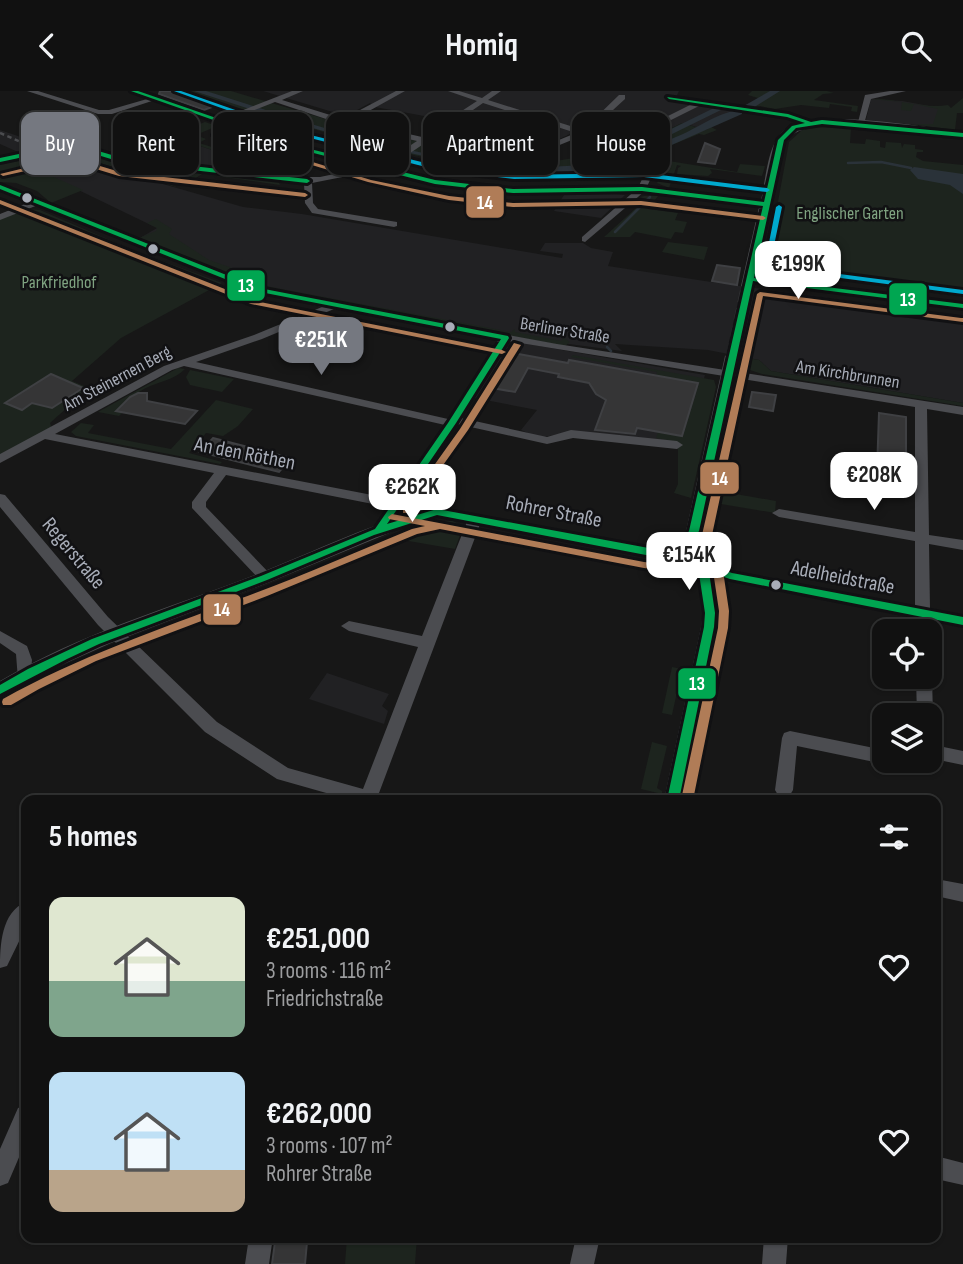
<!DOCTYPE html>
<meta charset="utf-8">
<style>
body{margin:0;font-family:"Sofia Sans Condensed",sans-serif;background:#1a1a1a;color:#f1f3f6;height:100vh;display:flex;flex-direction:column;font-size:26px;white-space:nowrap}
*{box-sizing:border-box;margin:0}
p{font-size:23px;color:#9c9d9f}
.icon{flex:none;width:38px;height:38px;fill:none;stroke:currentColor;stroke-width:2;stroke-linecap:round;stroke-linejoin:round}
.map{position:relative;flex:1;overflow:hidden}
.drawer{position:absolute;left:21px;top:704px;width:920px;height:448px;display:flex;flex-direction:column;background:#111;border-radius:14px;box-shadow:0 2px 5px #0004,0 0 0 2px #303131}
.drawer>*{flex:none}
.hud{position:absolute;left:21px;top:21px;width:922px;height:63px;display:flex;gap:14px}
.buttons{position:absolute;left:872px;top:528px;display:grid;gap:14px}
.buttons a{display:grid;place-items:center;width:70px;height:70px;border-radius:14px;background:#111;box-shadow:0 2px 5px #0004,0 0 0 2px #303131;font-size:35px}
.price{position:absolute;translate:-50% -60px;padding:0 16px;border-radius:14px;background:#fff;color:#222;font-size:23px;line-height:46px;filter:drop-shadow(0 2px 4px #0008)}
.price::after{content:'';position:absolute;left:50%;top:42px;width:21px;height:16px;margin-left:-10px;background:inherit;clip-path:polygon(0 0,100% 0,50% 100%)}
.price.active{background:#757880;color:#fff}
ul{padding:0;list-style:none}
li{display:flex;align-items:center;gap:21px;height:175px;padding:0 28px}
li span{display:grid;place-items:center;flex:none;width:196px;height:140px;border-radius:14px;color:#555}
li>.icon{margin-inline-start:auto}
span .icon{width:84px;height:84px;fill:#fffc;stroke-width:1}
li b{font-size:30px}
h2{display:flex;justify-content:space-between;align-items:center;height:84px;padding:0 28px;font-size:30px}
.chip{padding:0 24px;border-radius:14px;background:#111;box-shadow:0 2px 5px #0004,0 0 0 2px #303131;font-size:24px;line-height:63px}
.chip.active{background:#757880;color:#fff}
header{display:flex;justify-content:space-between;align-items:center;height:91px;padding:0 28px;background:#111;font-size:32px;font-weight:700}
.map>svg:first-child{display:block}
.built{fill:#212123}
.green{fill:#1d241e}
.water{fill:#2a3239}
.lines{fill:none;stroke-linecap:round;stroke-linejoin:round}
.stream{stroke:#2a3239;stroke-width:2.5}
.canal{fill:#2a3239;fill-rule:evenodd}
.building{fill:#353536;stroke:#3f4043;stroke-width:2}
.major-tunnel{stroke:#343537;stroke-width:12;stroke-dasharray:12 6;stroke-linecap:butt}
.minor{fill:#4b4c50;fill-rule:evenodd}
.major{fill:#4d4f52;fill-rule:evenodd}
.rail{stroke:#4b4c4f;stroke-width:2.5;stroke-dasharray:4.5 3.5;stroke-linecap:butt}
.bus-1-casing{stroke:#111113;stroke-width:6}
.bus-2-casing{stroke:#111113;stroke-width:6}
.bus-3-casing{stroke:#111113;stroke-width:6}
.bus-1{fill:#00a651;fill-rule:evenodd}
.bus-2{fill:#b07c57;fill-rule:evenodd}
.bus-3{fill:#00a9ce;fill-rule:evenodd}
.bus-dot{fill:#a8adb8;stroke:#111113;stroke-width:2.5}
.labels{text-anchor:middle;stroke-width:5;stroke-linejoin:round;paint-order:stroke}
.far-park-label{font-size:18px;fill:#7fa381;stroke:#111113}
.far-street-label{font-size:18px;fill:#a8adb8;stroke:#111113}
.street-label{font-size:21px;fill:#a8adb8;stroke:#111113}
.line-badge{stroke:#111113;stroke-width:2.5}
.badge-label{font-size:19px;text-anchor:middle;font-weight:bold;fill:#fff}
</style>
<header><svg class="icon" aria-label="back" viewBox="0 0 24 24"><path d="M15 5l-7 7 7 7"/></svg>Homiq<svg class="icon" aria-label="search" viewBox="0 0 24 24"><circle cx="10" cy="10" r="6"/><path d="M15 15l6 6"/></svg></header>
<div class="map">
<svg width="963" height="1173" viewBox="0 0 963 1173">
<rect width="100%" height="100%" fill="#171717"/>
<!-- built -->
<path class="built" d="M263,0H679L676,6L744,17L703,38L682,32L646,50L623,57L574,41L547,54L446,29L375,16L370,12L346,25Z
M871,8L902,10L946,18L936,36L866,29Z
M0,39L149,89L243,116L302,123L562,167L563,163L540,160L545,152H583L591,157L613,161L608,175L711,191L963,225V312L771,280L759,269L708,259L615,253L622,260L569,253L267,197L140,147L157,137L37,79L27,69V65L0,53Z
M157,41L231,65L212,76L117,65L125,54Z
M597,101L625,104L601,127L554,120L564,104Z
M522,252L705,284L683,354L569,341L539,347L521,339L537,319L475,307L507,256Z
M327,582L389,603L382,615L388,620L384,633L309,608Z"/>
<!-- green -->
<path class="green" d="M189,0H231L369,41L525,70L562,69L603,62L646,50L682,32L706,39L711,36L717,39L704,44L699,43L647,64L619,72L535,83L510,82L435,69L347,48L277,27L252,37L235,30L254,20L231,16Z
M752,0H827L834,2L823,3L814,9L858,15L857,21L851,20L852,16L830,13L829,17L801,14L775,18L760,15L747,18L761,8L748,4Z
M963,7V22H957L955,39L911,33H933L938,18L914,13L911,20L901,19L902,11L871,8C896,7 923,18 948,14L951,17Z
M205,31L217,35L196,44L206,48L199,52L235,63L231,65L157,41L173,43Z
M818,36L851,37L850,52L865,53L866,48L880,50V56L885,57L886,51L901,52L902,57L904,53L915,54V58L923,59V61H917L916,66L923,70L963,74V206L768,179L766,176L789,51L802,39Z
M66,56L115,71L112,73L120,75L125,73L165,77L159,89L179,97L55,58Z
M26,65L27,69L42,77L38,79L83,99L51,112L37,100L16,92L0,91V71Z
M669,70L737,81L740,73L765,75L762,85L710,78L712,82L708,85L677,83L678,77L681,75L677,74L669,97L657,92Z
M179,78L278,90L280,94L202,83L188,92L166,88L168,82Z
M644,105H658L648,118L678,122L675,129L687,131L683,142L675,141L671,148L635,141L630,146H604L646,108L640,106Z
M26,118L40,119L133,159L222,192L121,247L72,290L89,297L50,332L52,338L0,363V128Z
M156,128L172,138L169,143L209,169L258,186L255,191L271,196L511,241L515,238V241L561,250L564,247L570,251L565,255L279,201L139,147L156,140L157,137L147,132Z
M668,151L708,156L704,169L662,161Z
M573,264L714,289L716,296L691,407L674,402L678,393V351L656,347L658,341L683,345L699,292L656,285L657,281L571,266Z
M740,266L759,269L771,280L963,312V315L762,283L750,279Z
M178,277L185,278C173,290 159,290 144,298C133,304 126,310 117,319L123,321L119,325L98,321Z
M190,279L234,288L222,301L190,294L186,286Z
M216,309L253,318L238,335L223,345L206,342L189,362L222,371L220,373L76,345L71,341L81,332L94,334L88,342L171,358Z
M730,319L740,321L726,388L716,386Z
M713,399L776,410L775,422L721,413C719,423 707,457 715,465C720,471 727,472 732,479L714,470L704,457Z
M436,430H453L463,436L455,458L397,448L393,444Z
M672,576L682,578L672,624L662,622Z
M652,651L667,655L657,697L662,700V703L641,698Z
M347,1146H417L415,1173H345Z"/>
<!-- water -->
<path class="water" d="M914,76L963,83V103L950,94L918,88L910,79Z"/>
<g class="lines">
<!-- stream -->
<path class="stream" d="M848,72L881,71L911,77
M615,141L650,106
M607,256L611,260"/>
<!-- canal -->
<path class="canal" d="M194,0H206C317,35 476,91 592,72C623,67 653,56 683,43C700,35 723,19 742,19V16L770,0H780L748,20H742V23L667,56L619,72L570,81H527L461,73L377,55L284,29Z
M716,16L723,18L668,45L661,43Z"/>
</g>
<!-- building -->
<path class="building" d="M160,0H183L220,13L204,19L159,3Z
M705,52L720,58L715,73L698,71Z
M626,70L643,75L623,86L606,80Z
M717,174L740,177L737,194L712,190Z
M513,262L568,272L569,269L698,292L682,345L637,337L635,343L595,339L606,309L596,303L589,292L558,286L559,283L528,277L515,301L492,297Z
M51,283L83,297L52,317L32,312L22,319L5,312Z
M752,301L776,304L773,320L749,316Z
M138,302H147V310L197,320L185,333L116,320L130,306Z
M879,322L906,326V385L877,380Z
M213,347L291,367L279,381L200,361Z
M275,1151H307L305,1173H272Z"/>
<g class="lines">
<!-- major-tunnel -->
<path class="major-tunnel" d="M732,265L747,195"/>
<!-- minor -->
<path class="minor" d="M27,0H38L99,19H109L154,6L158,8L112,23H98Z
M292,0H303L282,9L343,28L396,0H405L351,30L422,46L477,10L448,0H459L482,7L492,0H501L488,9L583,39L619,4H625V8L589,41L618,50L692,13L666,9L669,5L788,23L813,32L809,34L787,27L701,14L625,52L661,65L645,100L585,151L582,150V146L638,97L652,66L584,44L523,69L425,52L388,77L312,92L313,112L318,118L397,131V135L394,136L312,122L305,112L304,92L114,70L71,56L0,71V67L71,52L115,66L292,86H320L382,73L417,50L341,33L275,11L222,32L215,30ZM483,12L576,42L522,64L431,48Z
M890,0H906L871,8L864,33L857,35L865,4Z
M0,93L249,193L281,202L557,253L963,316V324L927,318L929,444L963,449V459L929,453L930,518L963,525V535L930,529L929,543V541H915V526L730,490L711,483L717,522V536L682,709H664L701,536L703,522L696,477L675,462L673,459L675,456H685L708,472L732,481L915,516V450L779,426L772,422L779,418L915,441V316L508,250L461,327L547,346L571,339L677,350L683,354L677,358L573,347L547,353L457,333L405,411L442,418V424L400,418L382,444L377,445L370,441L388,416L226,384L206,411V416L271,484L273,487L266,492L261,490L192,417V411L214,382L45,348L0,372V363L164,275L254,244L322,216L241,197L38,114L0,129V123L30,111L0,99ZM334,218L499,248L448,328L196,271L262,248ZM184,275L445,334L393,408L55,343L172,279Z
M749,185L963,212V218L745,190L744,188Z
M0,403L5,404L108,526L217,631L288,677L363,698L418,556L349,540L341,535L349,530L422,545L468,428L475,424L480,425L482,428L379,702L384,704L387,709H351L277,688L205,641L98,534L0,416Z
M0,540L27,555L32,569L30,589H18L16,563L0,552Z
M929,582L932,586L933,625L929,630V625H917L916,586H929Z
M790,640L884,659V670H890L884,673L797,655L793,699L790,704L784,706L778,704L775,699L782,647L784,642Z
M929,653L963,660V674L929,667Z
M936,788L963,793V811L936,805Z
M26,811V836L7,875L0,877C0,855 1,821 26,811Z
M26,1014V1050L8,1092L0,1095V1058L18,1017Z
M936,1065L963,1072V1094L936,1088Z
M249,1146H273L269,1173H245Z
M576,1146H600L594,1173H570Z
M764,1146H788L786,1173H762Z"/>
<!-- major -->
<path class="major" d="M129,0H142L295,53L435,88L513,97L642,95L761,109C766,89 767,58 781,42C806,13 926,37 963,41V47C927,42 802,16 784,53L753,195L747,199L741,195L759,116L642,101L513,103L435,94L289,57Z
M732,261L739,265L702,440C690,465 673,470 646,466L437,426L416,431L270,491L111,552L57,576L0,606V590C80,542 170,517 257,483C316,460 375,430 437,416L646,455C664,457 677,457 686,440L725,265Z"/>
<!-- rail -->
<path class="rail" d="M0,42L21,51"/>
<defs>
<path id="bus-1" d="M131,0H138L294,54L435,89L513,98L642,96L764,111L778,49L792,35L805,32L787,26L669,8L667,6L788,23L811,31L822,29L963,42V46L822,33L796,37L784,49L754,187L963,213V217L753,190L699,440L693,449L684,458L706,473L732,482L963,526V534L730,488L709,481L715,522L714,536L679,709H667L704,536L705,522L698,476L677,461L661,465L646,464L437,424L374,444L267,489L99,553L67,568L0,603V594L28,578L92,548L261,485L375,438L448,332L501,248L255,200L0,98V94L259,197L508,245L509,247L456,332L387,433L437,418L654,458C670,458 681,454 689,440L763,115L642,100L513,102L435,93L290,56Z
M71,52L122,67L307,88L310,90L307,92L121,71L71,56L0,71V67Z"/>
<path id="bus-2" d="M215,41L371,89L449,105L513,112L641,110L763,125L766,127L763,129L641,114L513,116L449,109L368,91L213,44Z
M70,66L120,81L305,102L308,104L305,106L119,85L70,70L3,85L0,83Z
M0,109L255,210L502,259L506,261L502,263L251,213L0,113Z
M760,201L961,227H963V231L763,205L712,444C695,474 677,481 644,477L440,438L417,443L267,505L96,570L39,598L11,614H3L2,611L3,608C78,566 158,539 239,508C297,487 354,462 412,438L425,435L389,428L388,426L392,423L644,471C672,474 688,470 702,444L757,203Z
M514,252L521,254L468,339L409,422H403V418L460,338Z
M717,470L722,473L729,520L728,537L693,709H681L718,537L719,520L712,473Z"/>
<path id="bus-3" d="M174,0H181L298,41L438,75L514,84L644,82L767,97L770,99L767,101L644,86L514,88L438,79L294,43Z
M779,114L782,116L770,174L963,199V203L764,177L776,116Z"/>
</defs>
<!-- bus-1 casing -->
<use href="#bus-1" class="bus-1-casing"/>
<!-- bus-2 casing -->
<use href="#bus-2" class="bus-2-casing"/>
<!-- bus-3 casing -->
<use href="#bus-3" class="bus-3-casing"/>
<!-- bus-1 -->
<use href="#bus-1" class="bus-1"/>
<!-- bus-2 -->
<use href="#bus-2" class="bus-2"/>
<!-- bus-3 -->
<use href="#bus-3" class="bus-3"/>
</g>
<!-- markers -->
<g class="bus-dot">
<circle cx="27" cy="107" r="6"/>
<circle cx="153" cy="158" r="6"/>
<circle cx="450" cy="236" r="6"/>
<circle cx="776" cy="494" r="6"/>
</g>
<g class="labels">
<!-- far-park labels -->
<g class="far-park-label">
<text x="850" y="128">Englischer Garten</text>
<text x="59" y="197">Parkfriedhof</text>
</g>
<!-- far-street labels -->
<g class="far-street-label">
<text transform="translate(565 239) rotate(9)" y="6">Berliner Straße</text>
<text transform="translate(848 283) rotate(9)" y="6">Am Kirchbrunnen</text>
<text transform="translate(117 287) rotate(-28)" y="6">Am Steinernen Berg</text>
</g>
<!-- street labels -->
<g class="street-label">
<text transform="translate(245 362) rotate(11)" y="7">An den Röthen</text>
<text transform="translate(554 420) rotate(11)" y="7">Rohrer Straße</text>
<text transform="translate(74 462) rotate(50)" y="7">Regerstraße</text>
<text transform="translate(843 486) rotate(11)" y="7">Adelheidstraße</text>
</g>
</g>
<g class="line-badge">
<rect x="465" y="94" width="40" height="34" rx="7" fill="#b07c57"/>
<rect x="226" y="178" width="40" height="33" rx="7" fill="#00a651"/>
<rect x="888" y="191" width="40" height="34" rx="7" fill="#00a651"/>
<rect x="699" y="370" width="41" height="34" rx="7" fill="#b07c57"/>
<rect x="202" y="502" width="40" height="33" rx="7" fill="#b07c57"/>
<rect x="677" y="576" width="40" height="33" rx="7" fill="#00a651"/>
</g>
<g class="badge-label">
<text x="485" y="118">14</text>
<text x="246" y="201">13</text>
<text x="908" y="215">13</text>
<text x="720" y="394">14</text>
<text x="222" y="525">14</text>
<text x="697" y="599">13</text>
</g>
</svg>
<div class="buttons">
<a><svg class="icon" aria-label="locate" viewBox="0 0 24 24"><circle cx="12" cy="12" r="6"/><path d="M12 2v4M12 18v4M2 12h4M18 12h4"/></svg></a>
<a><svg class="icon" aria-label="layers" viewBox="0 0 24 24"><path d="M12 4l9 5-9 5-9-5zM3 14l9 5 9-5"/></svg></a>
</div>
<b class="price" style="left:798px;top:210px">€199K</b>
<b class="price active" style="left:321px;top:286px">€251K</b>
<b class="price" style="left:874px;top:421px">€208K</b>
<b class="price" style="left:412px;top:433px">€262K</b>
<b class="price" style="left:689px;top:501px">€154K</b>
<div class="hud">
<a class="chip active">Buy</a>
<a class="chip">Rent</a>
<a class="chip">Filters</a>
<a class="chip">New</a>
<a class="chip">Apartment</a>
<a class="chip">House</a>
</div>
<section class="drawer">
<h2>5 homes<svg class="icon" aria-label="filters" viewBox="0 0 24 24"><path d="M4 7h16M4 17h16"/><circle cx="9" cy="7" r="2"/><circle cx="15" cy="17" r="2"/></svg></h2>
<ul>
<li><span style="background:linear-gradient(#dfe7d0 60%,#7fa58c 0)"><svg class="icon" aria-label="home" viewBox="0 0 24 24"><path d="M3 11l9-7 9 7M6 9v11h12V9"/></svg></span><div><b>€251,000</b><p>3 rooms · 116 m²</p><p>Friedrichstraße</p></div><svg class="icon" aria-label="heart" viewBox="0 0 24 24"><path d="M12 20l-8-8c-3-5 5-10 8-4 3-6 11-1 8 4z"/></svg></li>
<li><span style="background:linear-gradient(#bfe0f5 70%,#b9a48a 0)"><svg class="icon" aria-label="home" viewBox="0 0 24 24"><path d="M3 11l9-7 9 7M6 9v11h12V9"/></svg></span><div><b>€262,000</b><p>3 rooms · 107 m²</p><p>Rohrer Straße</p></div><svg class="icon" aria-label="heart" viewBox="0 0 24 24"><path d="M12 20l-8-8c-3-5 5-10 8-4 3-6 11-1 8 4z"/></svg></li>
</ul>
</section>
</div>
